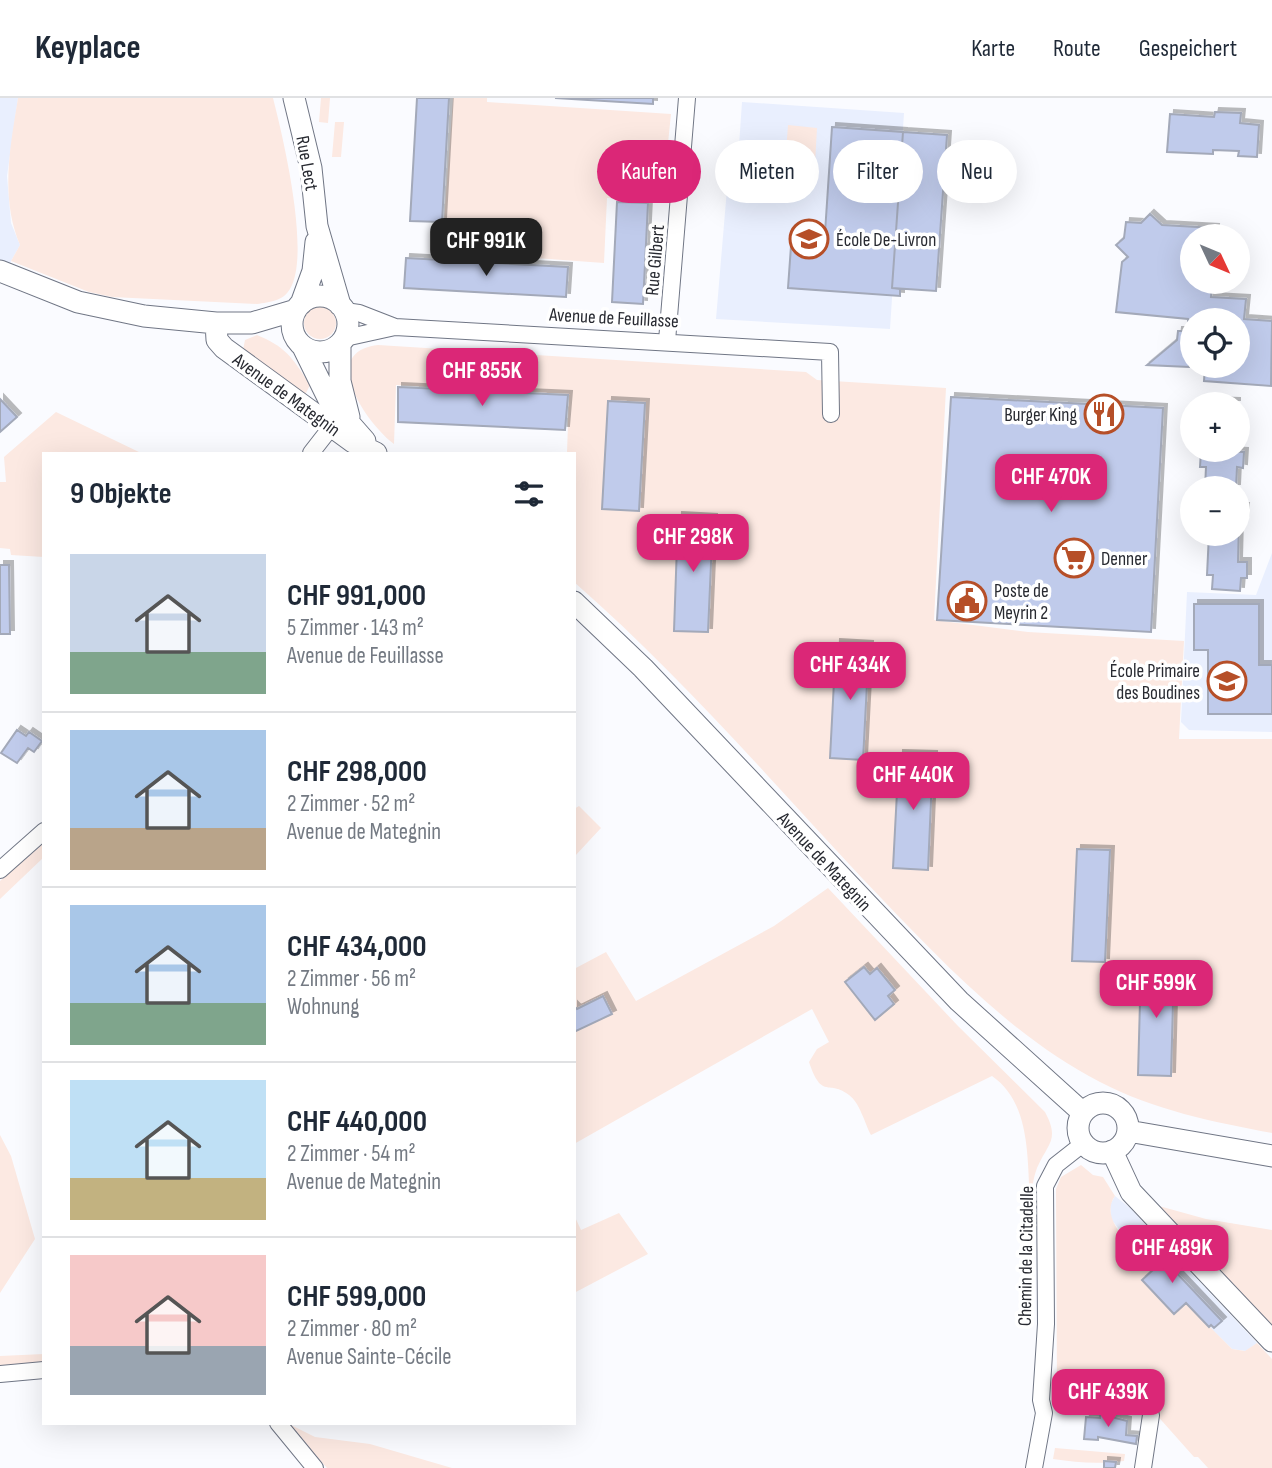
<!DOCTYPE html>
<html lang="de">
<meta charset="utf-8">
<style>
body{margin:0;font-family:"Sofia Sans Condensed",sans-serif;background:#f2f2f3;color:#1f2937;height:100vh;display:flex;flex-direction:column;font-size:26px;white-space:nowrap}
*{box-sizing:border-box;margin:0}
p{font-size:23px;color:#747a83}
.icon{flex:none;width:38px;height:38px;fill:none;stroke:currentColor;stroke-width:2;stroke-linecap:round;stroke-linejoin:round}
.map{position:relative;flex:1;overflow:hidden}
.details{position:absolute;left:42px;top:354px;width:534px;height:973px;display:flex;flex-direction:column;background:#fff;border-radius:0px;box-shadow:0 7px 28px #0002}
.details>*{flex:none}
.hud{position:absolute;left:597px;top:42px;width:569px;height:63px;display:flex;gap:14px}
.needle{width:46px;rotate:134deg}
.buttons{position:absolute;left:1180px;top:126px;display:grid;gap:14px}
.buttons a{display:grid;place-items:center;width:70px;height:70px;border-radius:50%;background:#fff;box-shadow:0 7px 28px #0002;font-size:35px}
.price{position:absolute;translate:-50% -60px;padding:0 16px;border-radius:14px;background:#db2777;color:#fff;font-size:23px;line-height:46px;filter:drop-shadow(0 2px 4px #0008)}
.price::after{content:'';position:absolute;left:50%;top:42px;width:21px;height:16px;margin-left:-10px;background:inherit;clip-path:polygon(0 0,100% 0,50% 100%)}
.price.current{background:#222;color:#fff}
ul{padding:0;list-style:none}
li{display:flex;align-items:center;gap:21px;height:175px;padding:0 28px}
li+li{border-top:2px solid #e0e1e3}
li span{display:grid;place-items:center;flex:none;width:196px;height:140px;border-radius:0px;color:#555}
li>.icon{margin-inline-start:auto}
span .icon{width:84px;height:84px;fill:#fffc;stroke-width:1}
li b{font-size:30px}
h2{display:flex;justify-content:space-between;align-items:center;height:84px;padding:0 28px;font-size:30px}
.chip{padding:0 24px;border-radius:32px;background:#fff;box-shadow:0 7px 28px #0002;font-size:24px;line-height:63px}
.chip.current{background:#db2777;color:#fff}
header{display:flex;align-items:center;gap:42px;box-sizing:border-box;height:98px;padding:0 35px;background:#fff;border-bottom:2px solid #e0e1e3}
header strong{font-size:33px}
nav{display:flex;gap:38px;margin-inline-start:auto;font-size:24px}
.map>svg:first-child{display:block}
.built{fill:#e9effe}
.green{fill:#fce9e2}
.building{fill:#c0cbeb;stroke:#a3a9b9;stroke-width:2;filter:url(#shadow)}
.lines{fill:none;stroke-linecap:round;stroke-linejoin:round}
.minor-casing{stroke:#707685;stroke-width:18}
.secondary-casing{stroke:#707685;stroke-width:23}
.minor{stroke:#fff;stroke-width:16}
.secondary{stroke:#fff;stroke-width:21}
.labels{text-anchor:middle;stroke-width:7;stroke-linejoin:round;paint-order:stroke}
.street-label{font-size:19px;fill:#282a31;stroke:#fff}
.poi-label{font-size:19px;fill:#282a31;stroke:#fff;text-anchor:start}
</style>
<header>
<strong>Keyplace</strong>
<nav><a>Karte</a><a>Route</a><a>Gespeichert</a></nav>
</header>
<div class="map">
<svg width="1272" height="1370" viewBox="0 0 1272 1370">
<defs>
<filter id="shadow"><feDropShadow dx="4" dy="-4" stdDeviation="0" flood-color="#0004"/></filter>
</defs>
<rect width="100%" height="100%" fill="#fafbff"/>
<!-- built -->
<path class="built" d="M0,0H18L7,78L11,125L20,147L0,183Z
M742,4L904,15L890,231L716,221L727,91L736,92Z
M1272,455V634L1189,632L1181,624L1187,494L1256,497Z
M1115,1098L1130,1110L1257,1245L1246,1253L1232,1251L1186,1206L1174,1216L1142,1182L1131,1146L1111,1121L1110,1107Z"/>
<!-- green -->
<path class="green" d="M18,0H273C283,39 311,156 290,191C283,203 270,204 257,206L112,199L89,194L11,163L20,147C0,99 10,50 18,0Z
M321,0H330L328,25L319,24Z
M453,0H487V4L671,16L662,103L607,100L604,165L442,153Z
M335,24H344L341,59H332Z
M788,27L817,30L814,84L784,82Z
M304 225a16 16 0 1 1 32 0a16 16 0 1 1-32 0Z
M257,237C285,249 291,257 310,287L305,297L243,252L245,242Z
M378,247L806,274L817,282L946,290L934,522L1028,534L1184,543L1179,641H1272V1035C1213,1024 1154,1012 1100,984C1007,936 933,854 861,779C768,679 677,574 574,484V355H567L569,296L396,287L394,346C367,326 317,254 378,247Z
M56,314L141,355H44V459L11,457L10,451L0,450V384H6L4,359Z
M579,708L601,730L575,758L574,711Z
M44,745V759L0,801V783Z
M828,790L958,928L1045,1014C1060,1042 1048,1045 1037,1070C1033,1080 1032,1093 1030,1103C1027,1061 1031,1005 992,978L871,1037C865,1026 860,1005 849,997C829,981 822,1003 809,964L817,951L829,944L812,911L574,1046V871L606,854L636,903L774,828Z
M0,1037L11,1058L35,1141L0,1195Z
M1081,1067L1093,1077L1103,1079L1115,1098C1097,1123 1138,1153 1154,1171L1142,1183L1174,1216L1186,1205L1232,1251L1245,1253L1257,1245L1272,1261V1370H1208L1198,1359H1194L1146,1305L1086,1301L1057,1294L1056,1091L1061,1079Z
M1159,1108L1206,1121L1272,1132V1228Z
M619,1115L648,1156L574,1195V1117L581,1132Z
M44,1256V1265L0,1268V1258Z
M287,1325L315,1339L370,1346L452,1370H327Z
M1055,1350L1125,1356L1124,1363C1099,1366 1079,1365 1053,1361Z"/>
<!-- building -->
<path class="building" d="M417,0H449L442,124L410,123Z
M555,0H653V6Z
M1215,14L1241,15L1240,25L1259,27L1257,59L1238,58L1239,53L1213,52V56L1167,54L1170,16L1214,19Z
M832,29L903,34L892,190L900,191V198L788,190L791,148L824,150Z
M903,34L947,37L936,193L892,190Z
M617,104L648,105L643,206L612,204Z
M1150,116L1162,127L1215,130L1214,138H1192V184H1212L1211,199L1246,201L1244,221L1272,223L1271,288L1204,283L1205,268H1237V222H1192L1189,269L1147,267L1177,242L1178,233H1188V221L1116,214L1122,164L1128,159L1116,147L1124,140L1126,124L1141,125Z
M406,160L568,169L566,199L404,190Z
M398,289L568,297L565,332L398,324Z
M951,299L1163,310L1151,534L937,522Z
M0,301L17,319L0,334Z
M608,303L645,305L639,413L602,411Z
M1204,303L1236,304V306H1203Z
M1201,352L1244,354L1243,370L1237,369L1236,390H1205L1206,369H1200Z
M1237,409H1245L1244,424H1239L1238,464H1247V480H1241L1240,493L1212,491L1213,477H1207L1209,436H1237Z
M678,418L713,420L708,534L674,533Z
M0,467H9L10,536H0Z
M1194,506H1259V567H1272V616H1208V552H1194Z
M836,545L869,547L863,662L830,660Z
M17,632L26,638L29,634L42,643L34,654L28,650L17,665L1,655Z
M899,656L933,657L928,772L893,770Z
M1077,751L1110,752L1105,864L1072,863Z
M1141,867L1174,868L1171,978L1138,977Z
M864,869L870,876L877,870L895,892L888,898L894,906L875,922L845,884Z
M603,898L612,916L574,934V908L577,911Z
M1138,1134L1222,1223L1214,1230L1211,1227L1209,1229L1186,1205L1174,1216L1142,1182L1154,1171L1131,1146L1134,1144L1131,1141Z
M1100,1316L1127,1323L1126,1337L1137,1338L1136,1346L1098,1339V1342L1084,1341L1086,1319L1100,1320Z
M1104,1363L1116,1364L1115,1370H1104Z"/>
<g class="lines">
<defs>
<path id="minor" d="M345,213L359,215L395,229
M345,240L395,229L830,254L831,316
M667,243L687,0
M311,355L332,328
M0,772L44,733
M0,1276L44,1272
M278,1325L315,1370
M1034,1370L1044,1315L1041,1302L1046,1226L1045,1088L1056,1067L1084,1045
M1143,1370L1151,1317"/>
<path id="secondary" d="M294,0L311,70L317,128L340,207
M0,173L78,204L144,218L216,225H252L296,212
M292 226a28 28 0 1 1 56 0a28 28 0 1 1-56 0Z
M301,206L313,173L316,144
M216,225L217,242L224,250L353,344L376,355
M340,246V283L349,319
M303,249L329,302L365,343
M574,504L643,570L959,903L1083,1015
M1078 1030a25 25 0 1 1 50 0a25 25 0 1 1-50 0Z
M1128,1033L1272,1058
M1112,1053L1131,1094L1272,1243"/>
</defs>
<!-- minor casing -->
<use href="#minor" class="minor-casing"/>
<!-- secondary casing -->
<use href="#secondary" class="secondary-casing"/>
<!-- minor -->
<use href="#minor" class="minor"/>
<!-- secondary -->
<use href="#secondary" class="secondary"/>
</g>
<!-- icons -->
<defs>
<symbol id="school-ring" viewBox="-11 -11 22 22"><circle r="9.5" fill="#fff" stroke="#b64f28" stroke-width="1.5"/><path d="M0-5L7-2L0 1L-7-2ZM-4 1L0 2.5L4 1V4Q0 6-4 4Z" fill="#b64f28"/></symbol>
<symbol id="restaurant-ring" viewBox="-11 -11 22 22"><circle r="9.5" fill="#fff" stroke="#b64f28" stroke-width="1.5"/><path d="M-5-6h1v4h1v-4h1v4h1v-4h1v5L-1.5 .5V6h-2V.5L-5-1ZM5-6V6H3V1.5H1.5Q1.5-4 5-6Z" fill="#b64f28"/></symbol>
<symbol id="supermarket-ring" viewBox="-11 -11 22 22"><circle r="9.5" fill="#fff" stroke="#b64f28" stroke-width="1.5"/><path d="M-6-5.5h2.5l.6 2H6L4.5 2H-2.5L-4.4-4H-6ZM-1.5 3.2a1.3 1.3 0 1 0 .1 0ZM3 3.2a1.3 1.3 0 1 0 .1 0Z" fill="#b64f28"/></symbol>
<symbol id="civic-ring" viewBox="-11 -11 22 22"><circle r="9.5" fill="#fff" stroke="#b64f28" stroke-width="1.5"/><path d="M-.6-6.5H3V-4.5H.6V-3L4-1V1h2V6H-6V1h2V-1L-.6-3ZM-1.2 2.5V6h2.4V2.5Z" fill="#b64f28"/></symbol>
</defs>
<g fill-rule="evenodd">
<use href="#school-ring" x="787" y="119" width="44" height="44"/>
<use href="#restaurant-ring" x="1082" y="294" width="44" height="44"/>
<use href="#supermarket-ring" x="1052" y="438" width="44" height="44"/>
<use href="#civic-ring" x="945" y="481" width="44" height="44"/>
<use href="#school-ring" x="1205" y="561" width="44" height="44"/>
</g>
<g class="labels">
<!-- street labels -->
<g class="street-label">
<text transform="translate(308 65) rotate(80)" y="7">Rue Lect</text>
<text transform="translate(654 162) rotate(-85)" y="7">Rue Gilbert</text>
<text transform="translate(614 219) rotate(3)" y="7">Avenue de Feuillasse</text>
<text transform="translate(287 296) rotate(36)" y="7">Avenue de Mategnin</text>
<text transform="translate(825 763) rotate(47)" y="7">Avenue de Mategnin</text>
<text transform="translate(1025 1158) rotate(-89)" y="7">Chemin de la Citadelle</text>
</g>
<!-- poi labels -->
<g class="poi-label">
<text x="836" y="148">École De-Livron</text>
<text x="1077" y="323" text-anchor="end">Burger King</text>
<text x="1101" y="467">Denner</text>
<text x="994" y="499">Poste de<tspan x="994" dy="22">Meyrin 2</tspan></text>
<text x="1200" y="579" text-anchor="end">École Primaire<tspan x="1200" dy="22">des Boudines</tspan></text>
</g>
</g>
</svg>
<div class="buttons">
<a><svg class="needle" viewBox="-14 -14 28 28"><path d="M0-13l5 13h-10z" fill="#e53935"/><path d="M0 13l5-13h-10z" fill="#747a83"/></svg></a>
<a><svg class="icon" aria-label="locate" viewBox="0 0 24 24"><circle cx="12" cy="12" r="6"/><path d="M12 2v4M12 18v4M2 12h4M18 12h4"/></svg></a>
<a>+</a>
<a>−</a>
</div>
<b class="price current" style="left:486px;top:180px">CHF 991K</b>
<b class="price" style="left:482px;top:310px">CHF 855K</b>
<b class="price" style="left:1051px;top:416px">CHF 470K</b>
<b class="price" style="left:693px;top:476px">CHF 298K</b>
<b class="price" style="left:850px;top:604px">CHF 434K</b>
<b class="price" style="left:913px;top:714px">CHF 440K</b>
<b class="price" style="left:1156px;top:922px">CHF 599K</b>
<b class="price" style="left:1172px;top:1187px">CHF 489K</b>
<b class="price" style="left:1108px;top:1331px">CHF 439K</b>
<div class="hud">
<a class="chip current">Kaufen</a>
<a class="chip">Mieten</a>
<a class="chip">Filter</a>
<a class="chip">Neu</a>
</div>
<section class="details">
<h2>9 Objekte<svg class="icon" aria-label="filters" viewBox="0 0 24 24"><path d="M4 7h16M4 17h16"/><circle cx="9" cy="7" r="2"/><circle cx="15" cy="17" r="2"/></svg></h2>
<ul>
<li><span style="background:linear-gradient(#c9d6e8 70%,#7fa58c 0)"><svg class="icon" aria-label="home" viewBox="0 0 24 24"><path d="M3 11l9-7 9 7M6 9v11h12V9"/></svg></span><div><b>CHF 991,000</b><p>5 Zimmer · 143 m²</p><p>Avenue de Feuillasse</p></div></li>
<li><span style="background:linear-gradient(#a9c7e8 70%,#b9a48a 0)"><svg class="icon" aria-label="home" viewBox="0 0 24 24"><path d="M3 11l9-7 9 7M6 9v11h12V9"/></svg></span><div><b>CHF 298,000</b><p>2 Zimmer · 52 m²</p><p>Avenue de Mategnin</p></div></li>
<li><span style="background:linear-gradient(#a9c7e8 70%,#7fa58c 0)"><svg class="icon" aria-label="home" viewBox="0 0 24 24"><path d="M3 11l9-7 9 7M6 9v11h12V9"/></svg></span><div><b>CHF 434,000</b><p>2 Zimmer · 56 m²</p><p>Wohnung</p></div></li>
<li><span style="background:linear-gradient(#bfe0f5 70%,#c2b280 0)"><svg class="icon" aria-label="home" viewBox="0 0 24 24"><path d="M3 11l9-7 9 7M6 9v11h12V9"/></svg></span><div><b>CHF 440,000</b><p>2 Zimmer · 54 m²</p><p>Avenue de Mategnin</p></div></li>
<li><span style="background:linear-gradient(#f6c9c9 65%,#9aa5b1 0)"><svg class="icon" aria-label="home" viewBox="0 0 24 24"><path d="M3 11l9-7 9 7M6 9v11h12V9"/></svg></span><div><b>CHF 599,000</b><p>2 Zimmer · 80 m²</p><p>Avenue Sainte-Cécile</p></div></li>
</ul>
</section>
</div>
